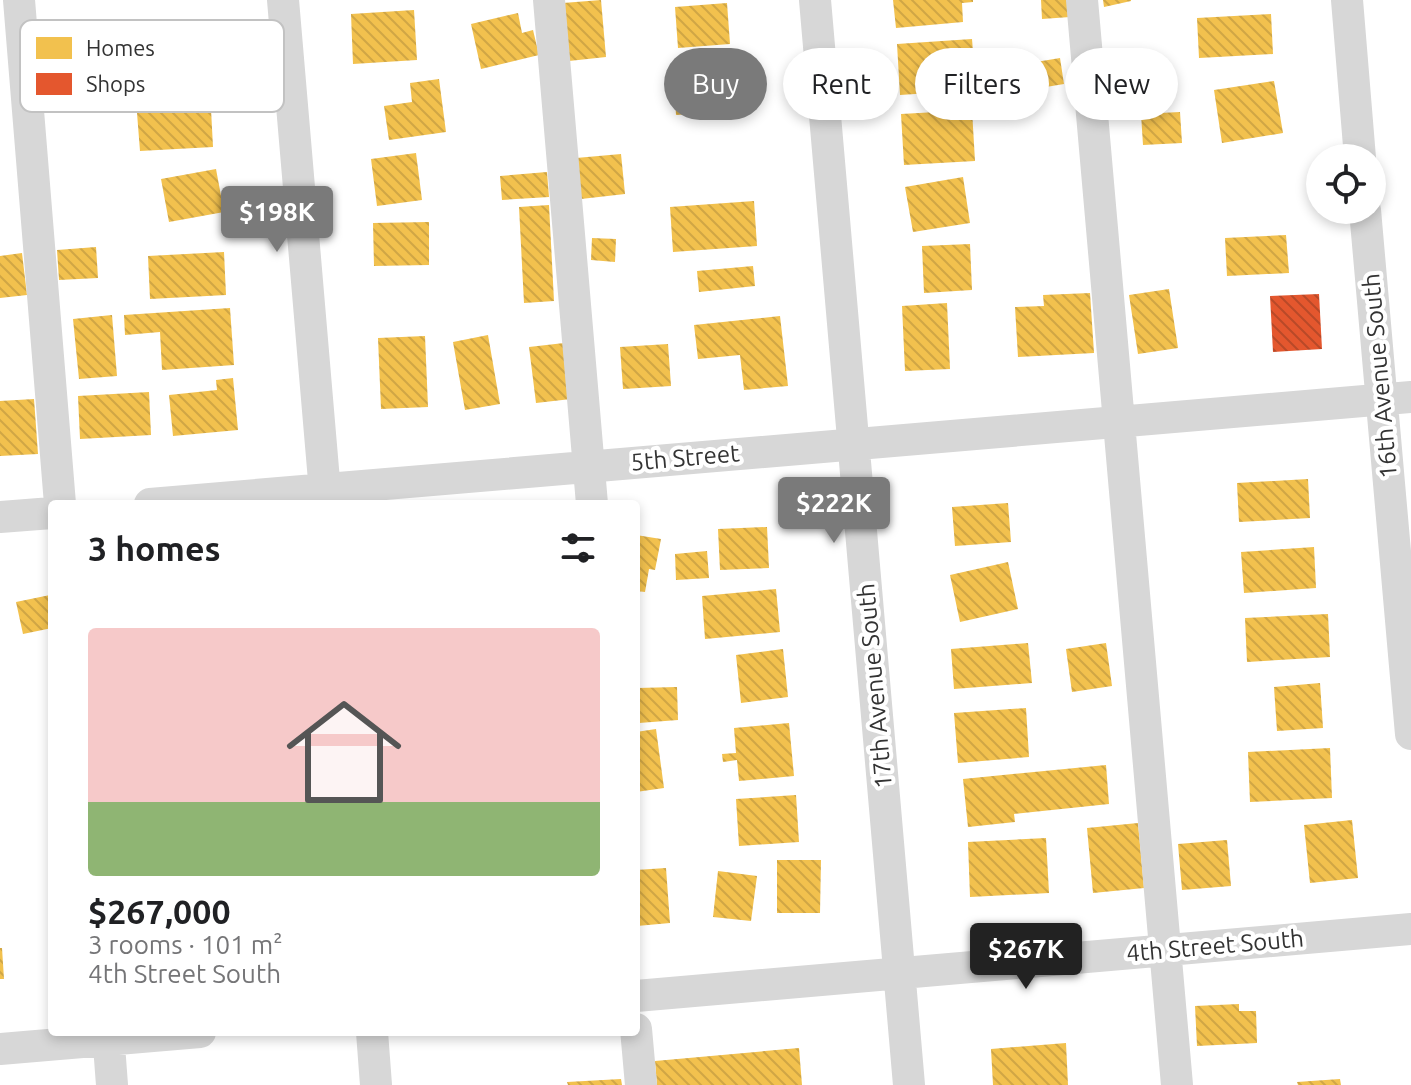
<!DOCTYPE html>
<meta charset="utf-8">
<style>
body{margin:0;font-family:Ubuntu,sans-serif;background:#f2f2f2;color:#202124;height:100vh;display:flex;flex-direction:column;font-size:30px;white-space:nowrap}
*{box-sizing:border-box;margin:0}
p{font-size:26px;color:#757577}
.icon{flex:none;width:44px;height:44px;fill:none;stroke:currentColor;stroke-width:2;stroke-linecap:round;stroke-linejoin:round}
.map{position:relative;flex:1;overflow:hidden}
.side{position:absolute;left:48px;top:500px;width:592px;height:536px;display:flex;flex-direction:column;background:#fff;border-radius:8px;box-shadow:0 4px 12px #0003}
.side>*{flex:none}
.hud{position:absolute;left:664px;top:48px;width:626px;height:72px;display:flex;gap:16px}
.controls{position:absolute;left:1306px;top:144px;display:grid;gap:16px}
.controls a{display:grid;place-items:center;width:80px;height:80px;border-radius:50%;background:#fff;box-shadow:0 4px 12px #0003;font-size:40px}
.price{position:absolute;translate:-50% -68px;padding:0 18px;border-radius:8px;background:#7a7a7a;color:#fff;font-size:26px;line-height:52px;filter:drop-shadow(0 2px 4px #0008)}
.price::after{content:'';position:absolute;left:50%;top:48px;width:24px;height:18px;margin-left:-12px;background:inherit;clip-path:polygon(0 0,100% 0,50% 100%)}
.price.selected{background:#222;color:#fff}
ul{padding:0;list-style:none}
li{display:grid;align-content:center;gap:16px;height:424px;padding:0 40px}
li span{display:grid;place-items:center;height:248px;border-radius:8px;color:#555}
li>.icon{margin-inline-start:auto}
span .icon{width:144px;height:144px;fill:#fffc;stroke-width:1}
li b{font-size:34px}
h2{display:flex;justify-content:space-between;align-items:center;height:96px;padding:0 40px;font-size:34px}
.pill{padding:0 28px;border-radius:36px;background:#fff;box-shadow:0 4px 12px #0003;font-size:28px;line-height:72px}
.pill.selected{background:#7a7a7a;color:#fff}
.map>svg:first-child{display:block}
.homes{fill:url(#homes-back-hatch)}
.shops{fill:url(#shops-back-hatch)}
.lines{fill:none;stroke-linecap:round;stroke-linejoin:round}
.minor{stroke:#d7d7d7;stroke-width:32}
.labels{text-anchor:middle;stroke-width:8;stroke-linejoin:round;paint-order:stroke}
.street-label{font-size:24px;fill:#333;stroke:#fff}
.key{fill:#fff;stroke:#c2c2c2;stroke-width:2}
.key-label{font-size:22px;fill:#333}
</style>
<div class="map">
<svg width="1411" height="1085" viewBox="0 0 1411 1085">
<defs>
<pattern id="homes-back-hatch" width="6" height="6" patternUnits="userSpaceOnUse" patternTransform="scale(2)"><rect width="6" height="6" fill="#f2c14e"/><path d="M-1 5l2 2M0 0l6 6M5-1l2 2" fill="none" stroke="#d0a645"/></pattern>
<pattern id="shops-back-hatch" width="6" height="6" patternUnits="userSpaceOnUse" patternTransform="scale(2)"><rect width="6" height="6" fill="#e4572e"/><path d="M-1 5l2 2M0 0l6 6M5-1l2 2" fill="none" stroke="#b94928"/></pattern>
</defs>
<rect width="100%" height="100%" fill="#fff"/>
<!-- homes -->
<path class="homes" d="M601,0L606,57L569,61L563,3Z
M893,0H973V2L962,3L963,22L896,28Z
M1041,0H1068L1070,17L1042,19Z
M1103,0H1131V1L1104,7Z
M727,3L730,44L678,48L675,7Z
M414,10L417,60L353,64L351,14Z
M518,13L522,33L533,30L539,55L481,69L471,24Z
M1271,14L1273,54L1199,58L1197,18Z
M972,39L976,90L900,95L897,44Z
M734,58L737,111L676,115L674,80L705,79L704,60Z
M1060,58L1064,84L1034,89L1030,63Z
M439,79L446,132L389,140L384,106L412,102L410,83Z
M1274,81L1283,133L1222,143L1214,90Z
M211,109L213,147L140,151L137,113Z
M972,110L975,161L904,165L901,114Z
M1180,112L1182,143L1143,145L1141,114Z
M416,153L422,200L377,206L371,159Z
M621,154L625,194L581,199L576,158Z
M216,169L224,212L169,222L161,179Z
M547,172L549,197L502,200L500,176Z
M963,177L970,223L913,232L905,187Z
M754,201L757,246L673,252L670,207Z
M549,205L554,301L524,303L519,207Z
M429,222V265L374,266L373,223Z
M1286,235L1289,273L1227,276L1225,238Z
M592,238L616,239L615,262L591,260Z
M970,244L972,290L924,293L922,246Z
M96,247L98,278L59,280L57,250Z
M224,252L226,295L150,299L148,256Z
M22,253L27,295L0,298V256Z
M753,266L755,286L699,292L697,271Z
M1169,289L1178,348L1138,354L1129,295Z
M1090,293L1094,353L1018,357L1015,307L1044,306L1043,295Z
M947,303L950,369L905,371L902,306Z
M230,308L234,365L162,370L160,332L125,335L124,315Z
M112,315L117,376L79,379L73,319Z
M780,316L788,386L744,390L740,355L698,359L694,325Z
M488,335L500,404L465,410L453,342Z
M425,336L428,407L381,409L378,338Z
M564,343L571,399L536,403L529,347Z
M668,344L671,386L623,389L620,347Z
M233,378L238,430L173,436L169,395L217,390L216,380Z
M149,392L151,435L80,439L78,396Z
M34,399L38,454L0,456V401Z
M1308,479L1310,518L1239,522L1237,483Z
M1008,503L1011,542L955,546L952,507Z
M767,527L769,568L720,570L718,529Z
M636,535L661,539L655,570L649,569L645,592L636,591Z
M1314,547L1316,588L1244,593L1241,552Z
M707,551L709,578L676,580L675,554Z
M1008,562L1018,609L960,622L950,575Z
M776,589L780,632L705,639L702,596Z
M50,595L52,628L23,634L16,602Z
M1328,614L1330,657L1247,662L1245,618Z
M1028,643L1032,683L954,689L951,649Z
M1106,643L1112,686L1072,692L1066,649Z
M783,649L788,697L741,703L736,655Z
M1320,683L1323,728L1277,731L1274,687Z
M677,687L678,720L639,723L637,688Z
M1026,708L1029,757L958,763L954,713Z
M789,723L794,776L739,781L737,760L723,762L722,754L736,753L734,728Z
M656,729L664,788L636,792V732Z
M1330,748L1332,798L1250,802L1248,752Z
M1106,765L1109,804L1014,814L1015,822L968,827L963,779Z
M796,795L799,842L739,846L736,799Z
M1352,820L1358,878L1310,883L1304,825Z
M1138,823L1144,888L1093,893L1087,828Z
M1046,838L1049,893L970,897L968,842Z
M1227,840L1231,886L1182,890L1178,844Z
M777,860H821L820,913H777Z
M666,868L670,923L637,926L636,870Z
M718,871L757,876L751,921L713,917Z
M0,948H2L4,979H0Z
M1239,1004V1011H1256L1257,1043L1197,1046L1195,1006Z
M1066,1043L1068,1085H993L991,1049Z
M799,1048L802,1085H657L655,1061Z
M621,1079L622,1085H568L567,1082Z
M1340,1079L1341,1085H1298L1297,1082Z"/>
<!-- shops -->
<path class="shops" d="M1319,294L1322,349L1273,352L1270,296Z"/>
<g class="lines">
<!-- minor -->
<path class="minor" d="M19,0L60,504
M283,0L326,504
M549,0L592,504
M815,0L909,1085
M1082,0L1177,1085
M1347,0L1360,158
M1365,210L1411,734
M150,504L1411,397
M0,517L52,513
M636,996L1411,929
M636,1029L641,1085
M108,1032L112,1085
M372,1032L376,1085
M0,1049L200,1032"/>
</g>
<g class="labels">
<!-- street labels -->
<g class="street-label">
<text transform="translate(1380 376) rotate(-95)" y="8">16th Avenue South</text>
<text transform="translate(685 458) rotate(-5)" y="8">5th Street</text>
<text transform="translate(875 686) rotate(-95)" y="8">17th Avenue South</text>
<text transform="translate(1215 946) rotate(-5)" y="8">4th Street South</text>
</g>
</g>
<!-- legend -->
<rect x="20" y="20" width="264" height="92" rx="12" class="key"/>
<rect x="36" y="37" width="36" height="22" fill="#f2c14e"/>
<rect x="36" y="73" width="36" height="22" fill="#e4572e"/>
<g class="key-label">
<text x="86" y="56">Homes</text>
<text x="86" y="92">Shops</text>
</g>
</svg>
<div class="controls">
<a><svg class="icon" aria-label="locate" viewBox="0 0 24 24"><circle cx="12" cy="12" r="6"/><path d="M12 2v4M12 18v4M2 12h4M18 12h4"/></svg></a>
</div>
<b class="price" style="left:277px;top:254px">$198K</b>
<b class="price" style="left:834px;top:545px">$222K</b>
<b class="price selected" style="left:1026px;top:991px">$267K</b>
<div class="hud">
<a class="pill selected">Buy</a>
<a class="pill">Rent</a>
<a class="pill">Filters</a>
<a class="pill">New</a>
</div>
<section class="side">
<h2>3 homes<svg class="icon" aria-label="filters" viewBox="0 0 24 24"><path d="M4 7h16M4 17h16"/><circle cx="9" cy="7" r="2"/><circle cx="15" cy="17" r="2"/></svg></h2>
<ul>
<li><span style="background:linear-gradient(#f6c9c9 70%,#8fb573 0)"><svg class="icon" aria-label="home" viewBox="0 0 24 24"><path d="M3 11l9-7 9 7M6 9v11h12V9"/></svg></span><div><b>$267,000</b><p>3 rooms · 101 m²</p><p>4th Street South</p></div></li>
</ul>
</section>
</div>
